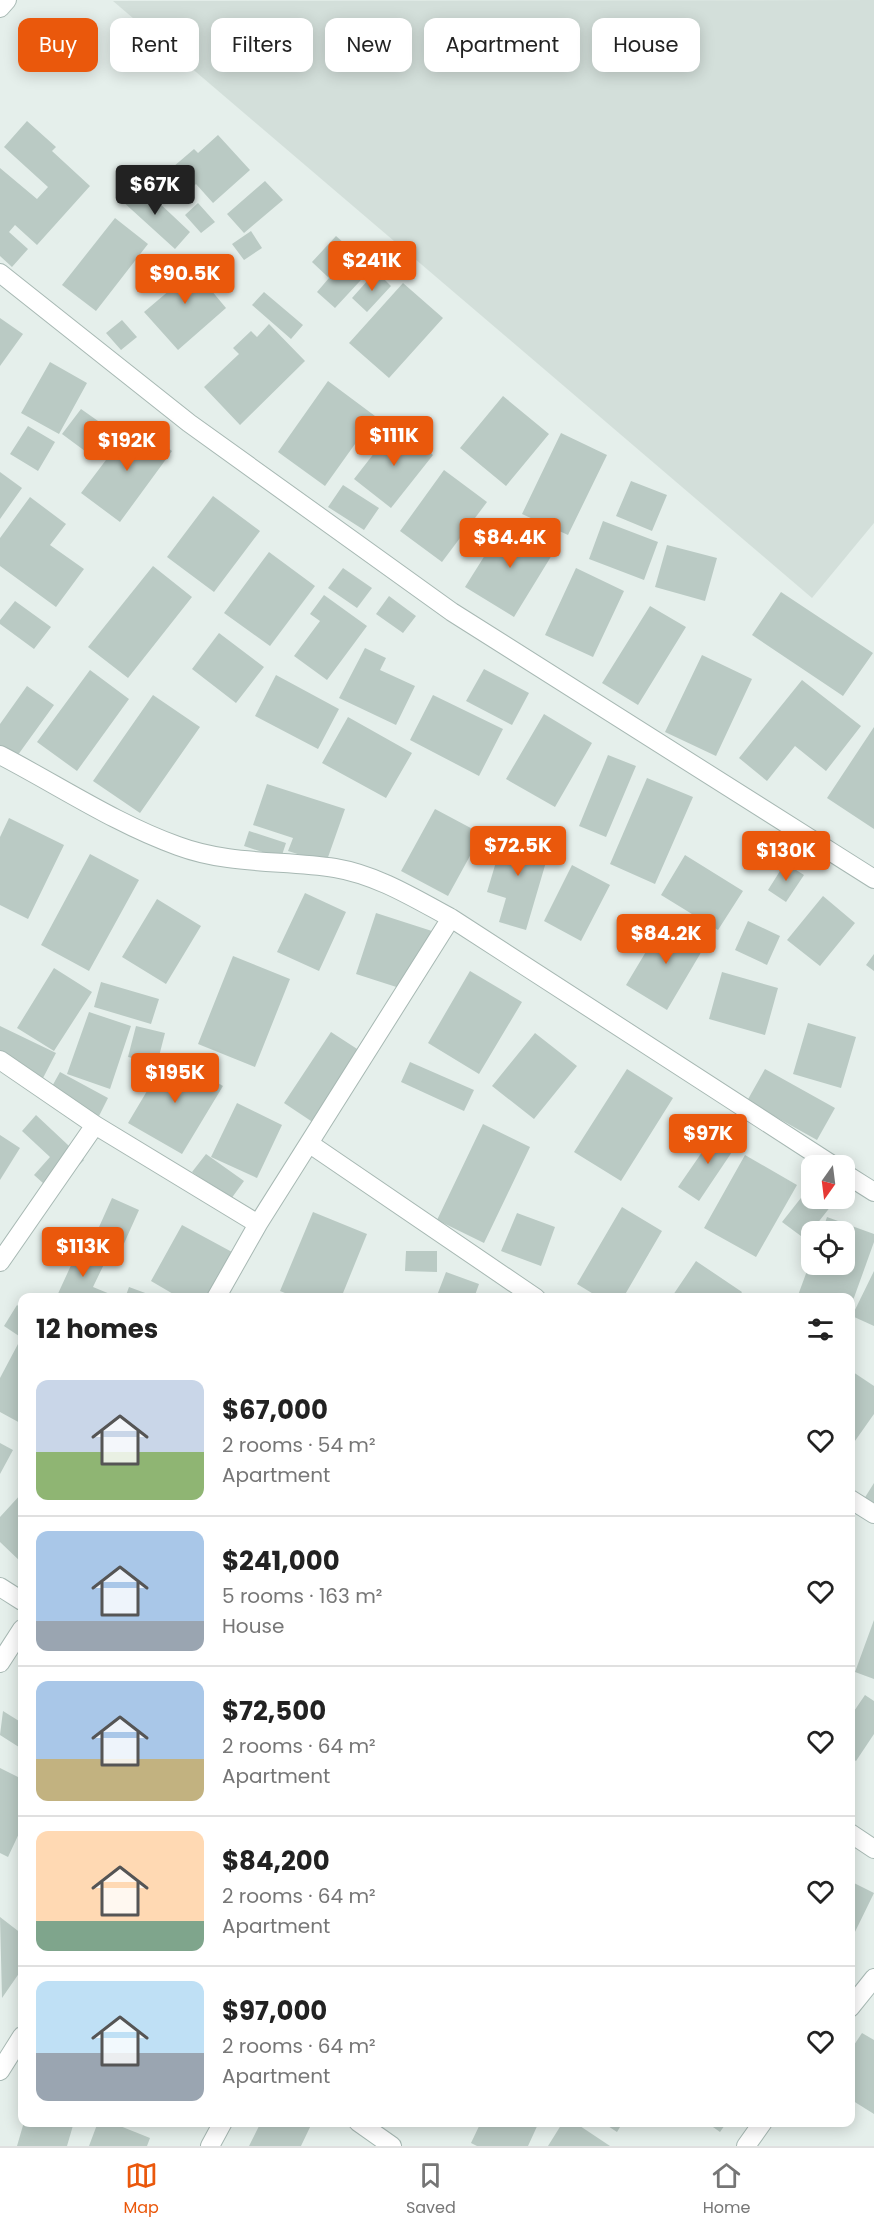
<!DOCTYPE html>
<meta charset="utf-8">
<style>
body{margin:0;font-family:Poppins,sans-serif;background:#f6f6f6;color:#222;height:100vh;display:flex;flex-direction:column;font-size:22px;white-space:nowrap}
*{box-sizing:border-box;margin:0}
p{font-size:20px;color:#767676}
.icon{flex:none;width:33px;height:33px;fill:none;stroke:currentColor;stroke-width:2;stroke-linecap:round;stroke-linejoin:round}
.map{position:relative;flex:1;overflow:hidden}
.sheet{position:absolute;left:18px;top:1293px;width:837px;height:834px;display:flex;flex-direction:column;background:#fff;border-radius:12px;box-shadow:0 3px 15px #0003}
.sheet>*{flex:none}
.top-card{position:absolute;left:18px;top:18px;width:838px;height:54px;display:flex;gap:12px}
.needle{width:39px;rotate:194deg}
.controls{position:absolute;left:801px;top:1155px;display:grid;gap:12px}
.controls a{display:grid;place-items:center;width:54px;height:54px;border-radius:12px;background:#fff;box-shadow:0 3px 15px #0003;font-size:30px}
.price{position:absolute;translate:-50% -51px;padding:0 14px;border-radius:6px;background:#ea580c;color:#fff;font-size:20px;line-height:39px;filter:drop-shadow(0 2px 3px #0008)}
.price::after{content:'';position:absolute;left:50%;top:36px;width:18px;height:14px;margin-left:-9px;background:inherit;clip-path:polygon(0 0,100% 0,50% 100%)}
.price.on{background:#222;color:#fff}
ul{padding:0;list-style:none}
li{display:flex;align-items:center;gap:18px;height:150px;padding:0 18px}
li+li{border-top:2px solid #e0e0e0}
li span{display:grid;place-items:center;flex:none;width:168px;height:120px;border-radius:12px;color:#555}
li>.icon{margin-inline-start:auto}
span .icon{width:72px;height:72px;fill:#fffc;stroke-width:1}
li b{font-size:26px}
h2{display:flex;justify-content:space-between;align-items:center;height:72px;padding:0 18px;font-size:26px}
.chip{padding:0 21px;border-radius:12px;background:#fff;box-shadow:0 3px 15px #0003;font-size:21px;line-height:54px}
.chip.on{background:#ea580c;color:#fff}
.menu{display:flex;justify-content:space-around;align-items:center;height:84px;border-top:2px solid #e0e0e0;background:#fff;font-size:16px;color:#767676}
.menu a{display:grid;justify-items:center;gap:3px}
.menu .on{color:#ea580c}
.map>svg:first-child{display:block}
.built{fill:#d3dfda}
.building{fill:#bacac4}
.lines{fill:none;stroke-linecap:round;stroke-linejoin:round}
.minor-casing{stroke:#a7b8b3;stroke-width:20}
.minor{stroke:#fff;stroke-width:18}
</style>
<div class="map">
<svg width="874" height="2146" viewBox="0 0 874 2146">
<rect width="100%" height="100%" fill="#e5efeb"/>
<!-- built -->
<path class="built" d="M874,0V523L812,598L113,1Z"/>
<!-- building -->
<path class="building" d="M27,121L56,147L52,151L90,186L37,245L15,225L9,232L28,249L12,267L0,256V168L37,199L48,187L4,147Z
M218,135L250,170L213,203L196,184L185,194L166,173L194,149L198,153Z
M265,181L283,200L244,233L227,214Z
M137,182L190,232L175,249L121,200Z
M198,203L215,222L201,233L185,215Z
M115,218L148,244L96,311L62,285Z
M251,231L262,248L244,260L232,244Z
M336,236L372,268L335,308L317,292L329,278L312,262Z
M186,255L209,281L206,284L226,308L178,350L144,312L177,284L166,272Z
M376,271L391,286L367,312L352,298Z
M403,283L443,318L389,378L349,343Z
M264,292L303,325L291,339L252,305Z
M0,318L23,334L0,366Z
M122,320L137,337L121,350L106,333Z
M269,324L305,361L240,425L204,387L239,354L233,348L251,331L257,337Z
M50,362L87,383L59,434L21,413Z
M328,381L375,416L325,486L278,452Z
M503,396L549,434L506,486L460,448Z
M81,409L108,428L89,454L62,434Z
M134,423L172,451L120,522L81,493Z
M396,425L433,455L391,508L354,479Z
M28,426L55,442L38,471L10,454Z
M561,433L607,455L568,535L522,514Z
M444,470L487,502L442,562L400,531Z
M0,472L22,488L0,519Z
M631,481L667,495L652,531L616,516Z
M343,485L379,508L364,530L328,507Z
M213,496L260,531L214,592L167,557Z
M30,497L66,524L50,545L84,569L56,607L0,566V538Z
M507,520L555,550L514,617L465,587Z
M603,521L658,542L644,580L589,559Z
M667,545L717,558L705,601L655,587Z
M269,552L315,586L270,646L224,613Z
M153,566L192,597L128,678L88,647Z
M343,568L372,588L357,608L328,588Z
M576,568L624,591L593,657L545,635Z
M781,592L873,653L843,696L752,635Z
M324,595L367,626L327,680L294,656L320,621L310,614Z
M389,596L416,616L403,633L376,614Z
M15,601L51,627L34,649L0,624V620Z
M650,606L686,627L638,705L602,683Z
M219,633L264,667L236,703L192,669Z
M365,648L386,658L380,670L415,686L396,725L339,698Z
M702,655L752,679L716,756L665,732Z
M484,669L529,693L512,725L466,701Z
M90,670L129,699L77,771L37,742Z
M276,675L339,709L318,749L255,716Z
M802,680L861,726L826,771L795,746L767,781L739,758Z
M27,686L54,705L15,759L0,748V724Z
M153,695L200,727L140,813L93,781Z
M433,695L503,729L479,776L410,740Z
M544,714L592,743L555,807L506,779Z
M348,717L412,753L386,798L322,763Z
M874,727V829L827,798Z
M608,755L636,766L606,837L579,826Z
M647,778L693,797L655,884L610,864Z
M267,784L345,809L326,863L288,851L293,838L253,825Z
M435,809L482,834L448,896L401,871Z
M9,818L64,845L28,919L0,905V837Z
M249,831L286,843L281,858L244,846Z
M505,832L551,845L526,930L499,922L506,898L487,892Z
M90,854L139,880L89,971L41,945Z
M685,855L743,891L718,930L661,895Z
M785,863L804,875L786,902L768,890Z
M572,865L610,885L581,941L544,921Z
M305,893L346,912L319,971L277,952Z
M823,896L855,923L820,966L787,940Z
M157,899L201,926L166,984L122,957Z
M376,913L435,932L415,993L356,974Z
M665,920L706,944L667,1010L626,985Z
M748,921L780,936L767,965L735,950Z
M874,954V971L866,965Z
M233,956L290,979L255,1067L198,1044Z
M54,968L92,992L54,1051L17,1028Z
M470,971L522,1002L479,1074L428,1043Z
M722,972L778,988L765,1035L709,1019Z
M101,982L159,999L151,1024L94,1007Z
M89,1012L131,1026L110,1089L67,1074Z
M808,1023L856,1037L841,1088L793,1074Z
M0,1026L56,1053L43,1078L0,1057Z
M136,1026L165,1033L157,1064L128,1057Z
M331,1032L371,1058L323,1129L284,1103Z
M535,1033L577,1066L534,1119L492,1086Z
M169,1054L223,1086L182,1154L128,1123Z
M410,1062L474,1090L464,1111L401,1082Z
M627,1069L673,1098L621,1181L574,1152Z
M765,1069L835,1108L817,1140L747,1101Z
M60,1072L108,1098L99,1116L50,1090Z
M237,1103L282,1125L257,1178L211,1157Z
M36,1115L84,1160L53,1192L34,1175L50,1157L22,1131Z
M483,1124L530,1147L484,1243L437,1220Z
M718,1129L738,1143L699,1201L678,1187Z
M0,1135L20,1148L0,1180Z
M206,1154L244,1181L231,1199L192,1172Z
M745,1155L797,1185L756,1257L704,1228Z
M808,1189L812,1191V1198H821L831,1206L805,1239L782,1222Z
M112,1198L139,1210L122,1248L95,1236Z
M622,1207L662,1231L623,1298H600L577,1284Z
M313,1212L367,1234L341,1298H297L280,1291Z
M517,1213L555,1227L541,1266L501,1251Z
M827,1217L874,1234V1242L851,1306L850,1298H797L811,1260L812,1264H844V1232H822Z
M182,1225L232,1252L207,1298H180L151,1281Z
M79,1248L106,1260L93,1287L110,1294L109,1298H56Z
M406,1251H437V1272L405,1271Z
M696,1261L742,1292L738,1298H671Z
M874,1271V1326L852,1316Z
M446,1272L479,1284L474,1298H436Z
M129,1287L156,1297V1298H125Z
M17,1305L22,1309V1338L4,1326Z
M18,1344L22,1346V1424L0,1412V1378Z
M850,1370L874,1386V1414L850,1448Z
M0,1443L13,1450L0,1474Z
M874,1483V1505L864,1499Z
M22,1493V1563L0,1542V1517Z
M874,1620V1679L855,1672Z
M865,1695L874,1701V1734L856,1761L850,1757V1717Z
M3,1711L19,1721L22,1714V1749L0,1735Z
M0,1768L22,1779V1827L8,1857L0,1853Z
M850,1881L874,1893L853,1936L850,1934Z
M0,1917L22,1934V1969L2,1998Z
M862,2033L874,2040V2114L850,2099V2051Z
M24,2122H74L67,2146H17Z
M98,2122H110L150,2138L147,2146H89Z
M261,2122H306L311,2125L301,2146H249Z
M481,2122H539L528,2146H477L471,2143Z
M563,2122H574L610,2146H548Z
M602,2122H623L617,2132Z
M706,2122H727L720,2132Z"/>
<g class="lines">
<defs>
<path id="minor" d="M0,8L7,0
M0,273L189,423L452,612L874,879
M0,755C58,785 116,824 178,846C229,865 282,860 335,868C377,875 414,898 451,918L834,1166
M0,1060L95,1125L258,1224
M310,1144L536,1298
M844,1173L874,1192
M0,1262L95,1125
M216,1298L258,1224L451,918
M850,1499L874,1514
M0,1587L22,1601
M0,1663L22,1629
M850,1833L874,1849
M850,2008L874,1978
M0,2071L22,2036
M358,2122L392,2146
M210,2146L223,2122
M746,2146L763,2122"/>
</defs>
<!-- minor casing -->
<use href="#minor" class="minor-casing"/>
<!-- minor -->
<use href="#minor" class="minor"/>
</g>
</svg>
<div class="controls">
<a><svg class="needle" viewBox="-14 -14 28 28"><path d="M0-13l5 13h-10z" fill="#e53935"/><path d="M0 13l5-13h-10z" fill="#767676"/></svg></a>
<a><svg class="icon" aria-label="locate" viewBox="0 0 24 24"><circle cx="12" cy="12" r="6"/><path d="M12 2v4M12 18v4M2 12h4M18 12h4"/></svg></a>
</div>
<b class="price on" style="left:155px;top:216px">$67K</b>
<b class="price" style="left:372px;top:292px">$241K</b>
<b class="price" style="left:185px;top:305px">$90.5K</b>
<b class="price" style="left:394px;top:467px">$111K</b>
<b class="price" style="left:127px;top:472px">$192K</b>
<b class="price" style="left:510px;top:569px">$84.4K</b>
<b class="price" style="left:518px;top:877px">$72.5K</b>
<b class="price" style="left:786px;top:882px">$130K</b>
<b class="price" style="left:666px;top:965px">$84.2K</b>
<b class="price" style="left:175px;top:1104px">$195K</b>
<b class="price" style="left:708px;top:1165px">$97K</b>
<b class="price" style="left:83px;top:1278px">$113K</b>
<div class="top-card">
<a class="chip on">Buy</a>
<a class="chip">Rent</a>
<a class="chip">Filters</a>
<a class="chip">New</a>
<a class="chip">Apartment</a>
<a class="chip">House</a>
</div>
<section class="sheet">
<h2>12 homes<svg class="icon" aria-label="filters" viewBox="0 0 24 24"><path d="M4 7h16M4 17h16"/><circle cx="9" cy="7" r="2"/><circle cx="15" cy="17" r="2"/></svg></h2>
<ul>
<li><span style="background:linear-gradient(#c9d6e8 60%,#8fb573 0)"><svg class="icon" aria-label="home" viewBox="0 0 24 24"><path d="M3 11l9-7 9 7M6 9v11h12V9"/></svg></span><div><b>$67,000</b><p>2 rooms · 54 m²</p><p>Apartment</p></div><svg class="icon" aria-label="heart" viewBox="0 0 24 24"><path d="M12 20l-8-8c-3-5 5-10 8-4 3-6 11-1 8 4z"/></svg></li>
<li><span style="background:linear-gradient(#a9c7e8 75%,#9aa5b1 0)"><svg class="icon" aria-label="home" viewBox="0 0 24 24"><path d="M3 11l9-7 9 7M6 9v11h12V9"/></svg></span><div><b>$241,000</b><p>5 rooms · 163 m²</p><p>House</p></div><svg class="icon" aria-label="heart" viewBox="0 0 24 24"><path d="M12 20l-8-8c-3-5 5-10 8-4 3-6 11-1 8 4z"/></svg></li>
<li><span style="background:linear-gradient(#a9c7e8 65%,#c2b280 0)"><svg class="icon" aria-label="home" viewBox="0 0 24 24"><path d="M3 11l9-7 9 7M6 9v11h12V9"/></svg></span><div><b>$72,500</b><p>2 rooms · 64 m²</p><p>Apartment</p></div><svg class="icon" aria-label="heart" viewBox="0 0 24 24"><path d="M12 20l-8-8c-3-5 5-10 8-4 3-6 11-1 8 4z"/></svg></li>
<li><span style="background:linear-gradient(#ffd9b3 75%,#7fa58c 0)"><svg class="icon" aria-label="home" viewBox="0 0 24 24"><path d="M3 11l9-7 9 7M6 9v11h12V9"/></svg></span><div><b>$84,200</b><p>2 rooms · 64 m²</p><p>Apartment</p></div><svg class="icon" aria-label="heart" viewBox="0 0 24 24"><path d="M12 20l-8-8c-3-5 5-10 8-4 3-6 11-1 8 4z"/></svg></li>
<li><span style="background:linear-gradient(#bfe0f5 60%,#9aa5b1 0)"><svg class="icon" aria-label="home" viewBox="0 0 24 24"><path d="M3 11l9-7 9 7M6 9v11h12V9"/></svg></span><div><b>$97,000</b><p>2 rooms · 64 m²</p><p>Apartment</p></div><svg class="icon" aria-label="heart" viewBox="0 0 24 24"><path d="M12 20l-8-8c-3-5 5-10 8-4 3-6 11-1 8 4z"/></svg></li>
</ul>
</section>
</div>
<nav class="menu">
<a class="on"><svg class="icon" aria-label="map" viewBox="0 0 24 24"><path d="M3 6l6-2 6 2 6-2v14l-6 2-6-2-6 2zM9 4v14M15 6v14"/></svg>Map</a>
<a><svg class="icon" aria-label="saved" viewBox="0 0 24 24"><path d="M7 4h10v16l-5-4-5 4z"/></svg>Saved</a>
<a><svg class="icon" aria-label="home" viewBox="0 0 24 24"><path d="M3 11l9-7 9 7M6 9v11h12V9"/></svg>Home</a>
</nav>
